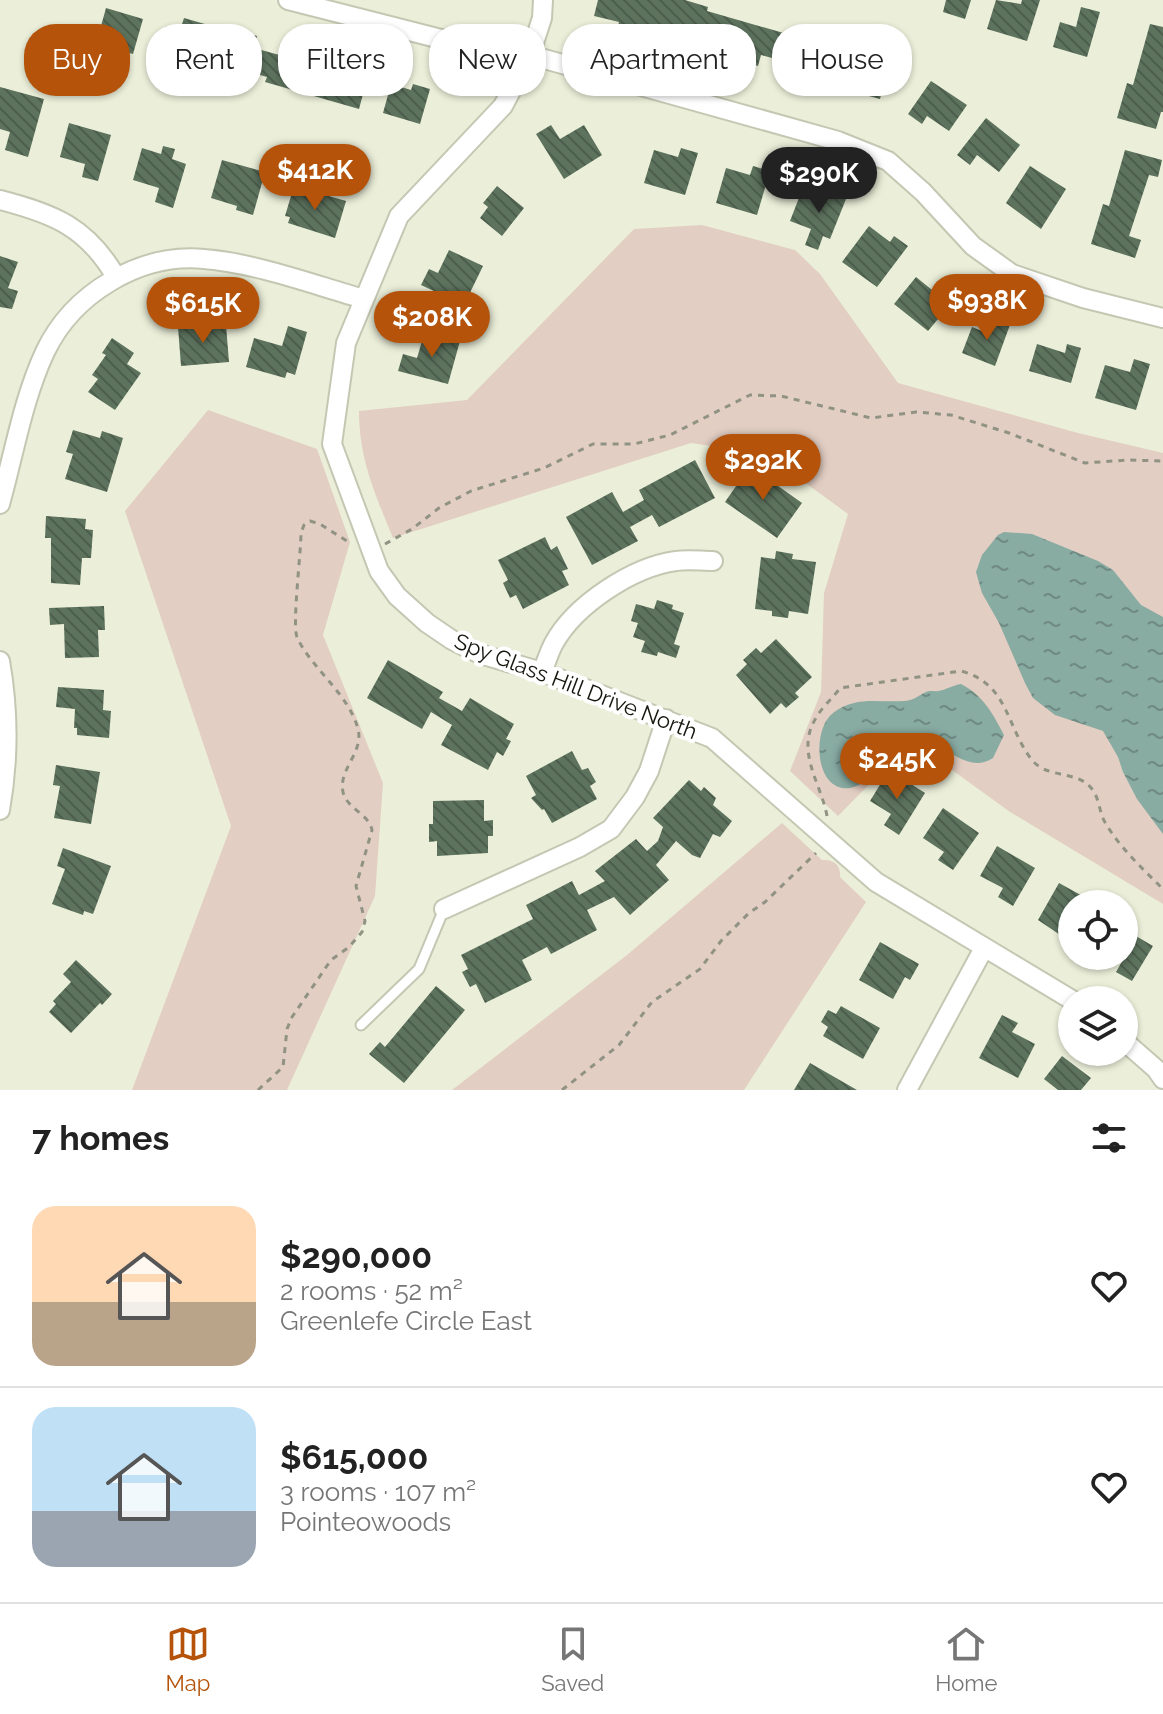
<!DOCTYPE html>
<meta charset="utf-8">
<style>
body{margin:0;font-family:Raleway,sans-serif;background:#f6f6f6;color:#222;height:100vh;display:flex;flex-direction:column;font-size:30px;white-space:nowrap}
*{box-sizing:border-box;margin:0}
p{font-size:26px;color:#767676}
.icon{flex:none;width:44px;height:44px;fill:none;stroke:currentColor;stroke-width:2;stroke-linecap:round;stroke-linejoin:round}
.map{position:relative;height:1090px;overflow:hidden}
.panel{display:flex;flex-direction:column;background:#fff;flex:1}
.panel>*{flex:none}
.hud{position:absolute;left:24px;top:24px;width:1116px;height:72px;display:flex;gap:16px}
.tools{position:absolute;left:1058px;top:890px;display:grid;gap:16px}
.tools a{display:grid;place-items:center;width:80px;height:80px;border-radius:50%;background:#fff;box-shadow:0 2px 6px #0004;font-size:40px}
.price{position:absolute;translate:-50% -68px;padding:0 18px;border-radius:28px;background:#b45309;color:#fff;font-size:26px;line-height:52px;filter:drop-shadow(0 2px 4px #0008)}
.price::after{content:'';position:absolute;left:50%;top:48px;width:24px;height:18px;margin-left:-12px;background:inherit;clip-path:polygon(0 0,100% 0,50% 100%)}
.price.selected{background:#222;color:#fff}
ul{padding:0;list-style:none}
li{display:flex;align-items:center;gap:24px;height:200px;padding:0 32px}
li+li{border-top:2px solid #e0e0e0}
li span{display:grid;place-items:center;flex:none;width:224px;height:160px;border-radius:24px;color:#555}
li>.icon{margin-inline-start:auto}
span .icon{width:96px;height:96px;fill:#fffc;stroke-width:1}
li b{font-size:34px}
h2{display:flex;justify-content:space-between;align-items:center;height:96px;padding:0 32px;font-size:34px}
.pill{padding:0 28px;border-radius:32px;background:#fff;box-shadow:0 2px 6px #0004;font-size:28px;line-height:72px}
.pill.selected{background:#b45309;color:#fff}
.menu{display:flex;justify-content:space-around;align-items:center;height:112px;border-top:2px solid #e0e0e0;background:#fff;font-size:22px;color:#767676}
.menu a{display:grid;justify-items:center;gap:4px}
.menu .selected{color:#b45309}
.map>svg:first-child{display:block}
.grass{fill:#e2cec3}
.water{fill:url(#water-ripples)}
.building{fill:url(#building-back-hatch)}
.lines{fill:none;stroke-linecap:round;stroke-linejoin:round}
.service-casing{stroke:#c4c7b2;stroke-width:13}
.minor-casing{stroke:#c4c7b2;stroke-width:22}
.path{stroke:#909383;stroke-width:3;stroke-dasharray:6 6;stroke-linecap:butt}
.service{stroke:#fff;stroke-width:9}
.minor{stroke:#fff;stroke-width:18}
.labels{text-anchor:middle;stroke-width:8;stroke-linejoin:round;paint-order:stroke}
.street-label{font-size:22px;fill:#14150d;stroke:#fff}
</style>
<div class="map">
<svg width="1163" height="1090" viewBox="0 0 1163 1090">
<defs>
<pattern id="water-ripples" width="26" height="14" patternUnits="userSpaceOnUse" patternTransform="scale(2)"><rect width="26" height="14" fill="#88aba2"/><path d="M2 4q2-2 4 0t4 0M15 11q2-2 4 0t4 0" fill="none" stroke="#6e8a82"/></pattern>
<pattern id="building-back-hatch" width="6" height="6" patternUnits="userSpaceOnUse" patternTransform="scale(2)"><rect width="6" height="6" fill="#5d735e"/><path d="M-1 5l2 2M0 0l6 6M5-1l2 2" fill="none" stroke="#4c5d4c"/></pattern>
</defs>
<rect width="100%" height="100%" fill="#ebefd9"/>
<!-- grass -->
<path class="grass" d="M702,225L795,250L820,274L898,383L1078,433L1163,453V904L1010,812L912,741L838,816L790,771L821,692L824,593L848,514L766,454L691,443L393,538C375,494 359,459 359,411L467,400L634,229Z
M208,410L317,449L350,542L323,635L383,783L375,896L287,1090H132L231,826L125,511Z
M782,823L822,860C834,859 841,865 840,877L866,902L744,1090H452L627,955Z"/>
<!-- water -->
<path class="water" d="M1004,532L1032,534L1098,561L1113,570L1141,605L1163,617V834L1137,799L1123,772L1118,757L1103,731L1055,715L1033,698L1025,683L999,623L982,593L976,572L982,555L998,535Z
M961,684C983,695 993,714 1004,735L993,758C973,771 956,755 939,747C929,743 917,744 906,744C888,756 870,785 850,788C815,793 811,730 833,713C856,695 880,703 904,701C913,701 919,695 926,692C931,690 933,692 938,691C946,690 953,685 961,684Z"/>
<!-- building -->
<path class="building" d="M598,0H685L708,7L707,11L787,34L788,32L891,58L880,99L861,94L863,87L821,76L819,83L802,78L805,67L761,55L758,66L741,61L743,53L698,41L696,50L680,46L682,38L636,24L633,34L617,30L619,22L594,16Z
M946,0H971L965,19L943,12Z
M996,0L1021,4L1022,0H1040L1027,41L987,29Z
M1081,7L1100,12L1087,57L1053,47L1060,22L1076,27Z
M106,8L143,19L133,54L96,44Z
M184,18L239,34L240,31L257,36L254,48L294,59L296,52L313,57L309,70L349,81L353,67L369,72L359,109L265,82L267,77L192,56L190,62L158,52L166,26L180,30Z
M1150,24L1163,27V112H1161L1156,129L1117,118L1127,83L1133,85Z
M931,81L967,105L949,131L927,116L922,124L908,114Z
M391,84L411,90L413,84L430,89L420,124L383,113Z
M0,87L44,99L28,157L5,150L10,132L0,129Z
M986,118L1020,145L999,172L977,155L970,165L957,155Z
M69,123L111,135L98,181L82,177L85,164L60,157Z
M551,125L560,139L584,125L602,155L564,179L536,134Z
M163,146L175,149L172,159L186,164L173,208L155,202L159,188L133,180L142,148L161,154Z
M681,148L698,153L685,195L644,183L654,150L678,157Z
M1125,150L1162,160L1158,177L1149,175L1129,236L1141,240L1135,258L1091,244L1103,204L1109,206Z
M222,160L265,172L253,215L236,210L237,206L211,198Z
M753,166L770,171L757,215L716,203L726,168L750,175Z
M1030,166L1066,189L1041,229L1006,203Z
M294,186L346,201L335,238L288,223L290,217L285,216Z
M497,186L524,208L502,236L480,218L488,207L483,203Z
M832,188L848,194L830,239L823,236L818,250L805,245L811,229L790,221L802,190L827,200Z
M869,226L890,242L894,236L908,246L877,287L842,262Z
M449,250L483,266L464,305L421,285L429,269L438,273Z
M0,256L18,262L8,288L18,291L12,309L0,307Z
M916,277L937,294L944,284L958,295L928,331L894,304Z
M994,316L1011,322L995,366L962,353L972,327L987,333Z
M226,325L229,362L181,366L178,327Z
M288,326L307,332L295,375L287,372L285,378L246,367L254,338L282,346Z
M425,331L460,341L448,384L398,371L403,354L417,358Z
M112,338L134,353L127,364L141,373L115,410L88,392L98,379L92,375L106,355L102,353Z
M1037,344L1065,353L1067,344L1081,348L1071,383L1029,371Z
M1134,359L1150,364L1136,410L1095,398L1105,365L1130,372Z
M73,430L100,438L102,431L123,438L107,492L65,479L73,454L66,452Z
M695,460L715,498L659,527L652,515L630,527L638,541L592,565L566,517L612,492L623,512L644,500L639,490Z
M750,466L802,503L777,538L725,502Z
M46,516L86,519L85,529L93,530L91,558H82L80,585L51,583V538H45Z
M545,537L551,550L557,546L568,569L562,571L569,585L523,609L516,595L510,598L503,583L508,580L498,560Z
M776,551L793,554L792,559L816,562L808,614L789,611L788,618L772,616V611L755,609L761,557L775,559Z
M657,600L673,605L672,609L684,613L674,644L680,646L676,658L658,652L657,656L641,652L645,641L633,637L638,623L631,621L636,604L654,609Z
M104,606L105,630H98L99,657L65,658L64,624L50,625L49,608Z
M776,639L812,677L795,693L799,697L786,708L781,703L770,714L736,675L747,664L743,660L756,648L761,653Z
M388,660L443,692L439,698L462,711L470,698L514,724L506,739L511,741L503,756L497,752L488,770L441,745L452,725L431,712L422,729L367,698Z
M58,687L104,690L103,710L111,711L109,738L77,735V728H74L75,709L56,707Z
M572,751L582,770L588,768L596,782L590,786L597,799L552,823L544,809L542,810L531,798L536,795L526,776Z
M56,765L100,772L91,824L54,818L60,786L53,785Z
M889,770L925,793L899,835L884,825L891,814L870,801Z
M689,780L701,791L704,787L716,798L713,805L732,821L720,837L713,834L700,858L692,855L676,841L656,865L669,880L630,915L614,897L587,910L597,930L551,954L547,947L522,960L532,980L485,1003L476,984L470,987L462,972L468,969L461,955L533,919L526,905L572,881L579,895L605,881L595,871L636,839L647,851L658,841L663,827L653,818Z
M484,800V821L493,820V836H488V853L437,856V841L429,842V824H433V801Z
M943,808L979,833L953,870L938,860L944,852L923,838Z
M997,846L1035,868L1013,906L998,897L1003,888L980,876Z
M63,848L111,866L93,914L84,911L83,915L52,904L65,869L57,866Z
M1059,883L1097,904H1072V943L1038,920Z
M1124,929L1153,946L1132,981L1116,972L1124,958Z
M880,942L919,964L910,980L905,977L893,999L859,980Z
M76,960L112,994L102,1005L100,1003L71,1033L49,1012L56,1004L53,1001L71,982L63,974Z
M436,986L465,1010L404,1083L369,1054L380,1042L385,1047Z
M841,1006L880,1028L863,1059L823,1036L828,1027L821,1022L828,1010L836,1014Z
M1002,1015L1018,1023L1012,1032L1035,1044L1018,1078L979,1058Z
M1062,1056L1091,1078L1081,1090H1058L1044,1079Z
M810,1063L857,1090H794Z"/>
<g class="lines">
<defs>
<path id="service" d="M361,1025L419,969L444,909"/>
<path id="minor" d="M288,0L437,38L530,55L838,141L888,161L923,192L973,246L1012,274L1083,298L1163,318
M543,0L542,18L530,55L503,106L399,216L346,343L332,444L379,571L397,596L427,623L452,640L480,654L542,672L712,738L876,882L1072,1000
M0,200C54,214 87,227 116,277
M0,504C14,454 23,399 45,352C73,293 140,253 204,259C256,263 314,285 364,299
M0,661C9,712 9,759 0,810
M542,672C546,663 549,652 554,643C575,605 632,567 676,561C688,559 701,561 713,561
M444,909L580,847L611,829L635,797L649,771L666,719
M1124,1041L1156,1069L1163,1079
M907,1090L984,948"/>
</defs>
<!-- service casing -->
<use href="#service" class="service-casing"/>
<!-- minor casing -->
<use href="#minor" class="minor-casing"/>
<!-- path -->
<path class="path" d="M385,544L412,529L439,508L471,491L544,468L593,444H634L670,435L750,395L781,396L871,418L916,412L951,415L1009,433L1085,463L1128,460L1163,461
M827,816C821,783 795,751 816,718C822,707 833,698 840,688L961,671C1009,684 1006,727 1032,760C1047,779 1078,770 1092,789C1100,799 1099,814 1106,824C1121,849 1143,869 1163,889
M258,1090L283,1067L287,1029L292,1017L331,960L349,947L362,932L365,921L356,886L372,830C369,814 347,809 343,792C338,769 364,753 358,729C349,694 310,667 297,637C292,625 301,553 301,533L304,525L310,521L320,524L350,543
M562,1090L619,1045L652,1002L700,969L721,941L749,913L765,902L816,853"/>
<!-- service -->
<use href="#service" class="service"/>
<!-- minor -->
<use href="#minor" class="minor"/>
</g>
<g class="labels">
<!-- street labels -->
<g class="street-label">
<text transform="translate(576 686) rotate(21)" y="8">Spy Glass Hill Drive North</text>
</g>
</g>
</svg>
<div class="tools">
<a><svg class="icon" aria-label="locate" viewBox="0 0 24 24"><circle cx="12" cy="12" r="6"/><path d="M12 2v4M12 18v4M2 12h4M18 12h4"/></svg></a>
<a><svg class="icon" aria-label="layers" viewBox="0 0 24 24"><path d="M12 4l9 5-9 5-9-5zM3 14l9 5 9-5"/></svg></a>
</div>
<b class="price" style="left:315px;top:212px">$412K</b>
<b class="price selected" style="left:819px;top:215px">$290K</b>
<b class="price" style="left:987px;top:342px">$938K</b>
<b class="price" style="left:203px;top:345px">$615K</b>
<b class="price" style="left:432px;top:359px">$208K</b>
<b class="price" style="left:763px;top:502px">$292K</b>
<b class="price" style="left:897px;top:801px">$245K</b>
<div class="hud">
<a class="pill selected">Buy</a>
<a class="pill">Rent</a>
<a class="pill">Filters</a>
<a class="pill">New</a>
<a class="pill">Apartment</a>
<a class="pill">House</a>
</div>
</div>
<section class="panel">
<h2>7 homes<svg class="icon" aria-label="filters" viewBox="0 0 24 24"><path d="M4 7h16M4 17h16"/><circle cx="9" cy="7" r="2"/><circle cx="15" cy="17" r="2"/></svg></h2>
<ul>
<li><span style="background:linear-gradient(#ffd9b3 60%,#b9a48a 0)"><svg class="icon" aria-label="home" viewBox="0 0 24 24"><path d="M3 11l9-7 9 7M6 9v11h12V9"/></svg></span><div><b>$290,000</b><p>2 rooms · 52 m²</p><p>Greenlefe Circle East</p></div><svg class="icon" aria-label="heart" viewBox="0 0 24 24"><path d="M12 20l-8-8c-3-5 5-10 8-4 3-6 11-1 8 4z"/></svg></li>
<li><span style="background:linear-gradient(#bfe0f5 65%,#9aa5b1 0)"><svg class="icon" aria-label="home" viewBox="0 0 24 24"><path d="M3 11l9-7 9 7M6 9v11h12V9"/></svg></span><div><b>$615,000</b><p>3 rooms · 107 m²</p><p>Pointeowoods</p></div><svg class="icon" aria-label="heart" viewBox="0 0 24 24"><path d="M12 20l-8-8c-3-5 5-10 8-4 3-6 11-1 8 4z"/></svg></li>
</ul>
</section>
<nav class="menu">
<a class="selected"><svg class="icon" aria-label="map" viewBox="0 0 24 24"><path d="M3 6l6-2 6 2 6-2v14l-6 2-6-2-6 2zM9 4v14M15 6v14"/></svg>Map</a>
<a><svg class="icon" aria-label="saved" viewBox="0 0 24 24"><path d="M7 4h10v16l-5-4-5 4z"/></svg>Saved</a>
<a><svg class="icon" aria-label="home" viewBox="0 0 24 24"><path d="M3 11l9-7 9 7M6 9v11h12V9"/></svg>Home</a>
</nav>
